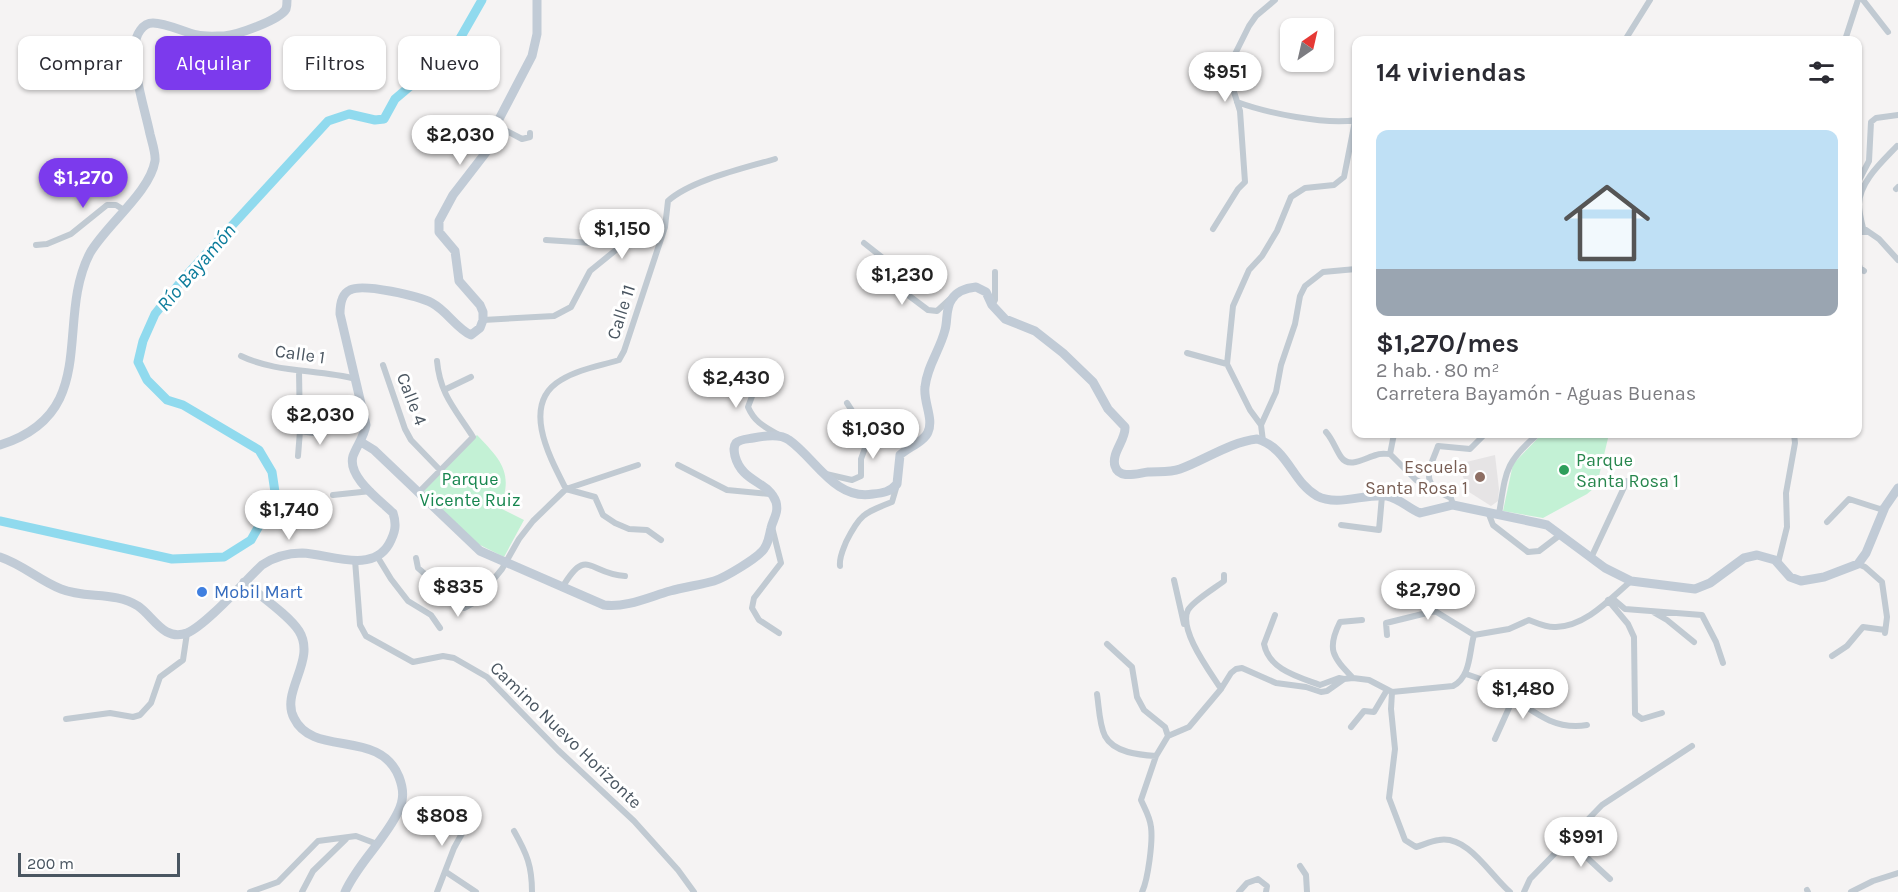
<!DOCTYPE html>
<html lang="es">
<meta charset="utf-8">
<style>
body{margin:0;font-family:Karla,sans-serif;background:#f7f7f7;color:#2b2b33;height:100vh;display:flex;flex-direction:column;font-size:22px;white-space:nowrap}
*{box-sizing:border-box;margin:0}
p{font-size:20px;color:#7c7c81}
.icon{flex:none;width:33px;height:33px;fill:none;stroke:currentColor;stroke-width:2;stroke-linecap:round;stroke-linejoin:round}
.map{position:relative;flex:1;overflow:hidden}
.drawer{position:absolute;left:1352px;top:36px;width:510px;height:402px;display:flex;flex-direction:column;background:#fff;border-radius:12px;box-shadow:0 2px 4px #0004}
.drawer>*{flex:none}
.guide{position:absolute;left:18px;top:36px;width:570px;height:54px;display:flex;gap:12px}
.needle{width:39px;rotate:34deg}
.fabs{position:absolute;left:1280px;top:18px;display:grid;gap:12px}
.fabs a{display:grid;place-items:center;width:54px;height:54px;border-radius:12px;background:#fff;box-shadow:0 2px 4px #0004;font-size:30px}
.scale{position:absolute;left:18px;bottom:15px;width:162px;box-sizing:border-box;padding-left:6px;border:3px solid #4a5661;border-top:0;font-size:16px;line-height:21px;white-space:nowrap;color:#4a5661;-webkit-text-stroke:4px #fff;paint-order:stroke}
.price{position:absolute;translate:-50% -51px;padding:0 14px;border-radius:21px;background:#fff;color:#222;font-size:20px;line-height:39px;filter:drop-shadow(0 2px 3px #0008)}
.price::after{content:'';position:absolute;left:50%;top:36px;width:18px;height:14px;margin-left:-9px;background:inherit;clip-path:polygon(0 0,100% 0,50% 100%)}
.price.selected{background:#7c3aed;color:#fff}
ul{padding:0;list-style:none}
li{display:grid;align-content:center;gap:12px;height:318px;padding:0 24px}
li+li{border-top:2px solid #e1e1e2}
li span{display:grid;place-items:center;height:186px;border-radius:12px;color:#555}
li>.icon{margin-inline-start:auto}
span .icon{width:108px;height:108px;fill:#fffc;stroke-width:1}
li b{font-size:26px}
h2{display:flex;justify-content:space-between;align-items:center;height:72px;padding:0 24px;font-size:26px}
.pill{padding:0 21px;border-radius:12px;background:#fff;box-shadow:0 2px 4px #0004;font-size:21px;line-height:54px}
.pill.selected{background:#7c3aed;color:#fff}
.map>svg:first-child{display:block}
.education{fill:#e6e4e5}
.green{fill:#c3f1d5}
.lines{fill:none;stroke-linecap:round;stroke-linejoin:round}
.river{stroke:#90daee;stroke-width:9}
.street{stroke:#c1cad2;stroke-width:6}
.secondary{stroke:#c1cbd6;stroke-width:9}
.leisure-dot{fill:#2e9e5b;stroke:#fff;stroke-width:2}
.education-dot{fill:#8d6e63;stroke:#fff;stroke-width:2}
.shop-dot{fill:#3f7fe0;stroke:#fff;stroke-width:2}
.labels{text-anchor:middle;stroke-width:6;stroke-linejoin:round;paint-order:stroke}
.street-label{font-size:18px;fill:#4a5661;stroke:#fff}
.leisure-label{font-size:18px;fill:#27864d;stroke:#fff;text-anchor:start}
.education-label{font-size:18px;fill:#785e54;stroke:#fff;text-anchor:end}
.park-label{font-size:18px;fill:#17864f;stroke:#fff}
.shop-label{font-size:18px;fill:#366cbe;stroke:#fff;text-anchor:start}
.water-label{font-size:20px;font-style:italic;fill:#0c7c9b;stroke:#fff}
</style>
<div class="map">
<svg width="1898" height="892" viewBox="0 0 1898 892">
<rect width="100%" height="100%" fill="#f5f3f3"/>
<!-- education -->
<path class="education" d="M1495,455L1499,489L1498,501L1491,506L1469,492L1458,464Z"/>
<!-- green -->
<path class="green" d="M1542,434H1609L1599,476L1593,489L1587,494L1543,518L1503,511L1513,464Z
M477,435C501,460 514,473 500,508L524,520L504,557L478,544L424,492V488Z"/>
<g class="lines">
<!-- river -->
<path class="river" d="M0,521L172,559L224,557L251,540L268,510L275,492L272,472L259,450L183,405L167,400L147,380L138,362L143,341L155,314L183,279L328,121L349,114L375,120L384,119L395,99L415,82L426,68L458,42L482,0"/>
<!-- street -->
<path class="street" d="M1863,0L1888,32
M1625,40L1650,0
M1845,40L1858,0
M1237,102C1267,113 1325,125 1356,120
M497,123L503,129L522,139L530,137V133
M1897,146C1882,162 1860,181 1859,204C1859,212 1861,220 1863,228L1879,239L1898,260
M1857,184L1869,161L1871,122L1876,118L1898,115
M1896,189L1898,187
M1213,229L1238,189L1245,182L1240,111L1229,76L1232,60L1249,26L1256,16L1275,0
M1857,237L1859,232H1868
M864,243L893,266L900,289L928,310L937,311L950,299
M36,245L47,244L71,234L107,205H116L124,210
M1857,258L1860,268L1864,271
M992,305L995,300V272
M483,320L554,316L571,307L590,271L622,245L635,218L631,214L625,215L592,243L546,240
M1187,353L1227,364
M241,356C276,373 318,369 356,379
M761,361L755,376L754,391L748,407C755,423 765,427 779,435
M383,365L405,429L411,440L439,469
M444,390L471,377
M1261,425L1276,392L1281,365L1295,324L1300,296L1305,286L1323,272L1356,269
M300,431L320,434L324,426
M1326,432C1333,440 1335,448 1341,457C1349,469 1365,458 1376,455C1380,453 1385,454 1390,454L1416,480L1451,498L1453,505
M1263,441L1261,425L1250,410L1227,364L1233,306L1249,270L1262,256L1277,231L1291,197L1305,188L1334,185L1344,177L1355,121
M1390,454L1394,434
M298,456L300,431L299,371
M678,465L727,490L770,494
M826,474L852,480L861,476V459L869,437L847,403
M1433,486C1423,475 1434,459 1438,446L1470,449L1485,434
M418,493L473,437C456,410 440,395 437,361
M333,495L371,491
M1488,512L1493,525L1528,552L1539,551L1560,535
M1499,514C1506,472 1504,463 1538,434
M1827,522L1849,499L1880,509L1885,507
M1341,525L1379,530L1382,496
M772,527L781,563L754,598L752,608L759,620L779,633
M661,540L647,530L629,529L615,523L603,515L595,497L566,489C550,458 520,404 561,380C579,369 600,366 619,360L624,351L665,227L668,201C691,180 745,168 775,159
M377,556L391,579L408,601L431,615L440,628
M416,558L418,568L464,608L475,602L502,569L519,539L533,521L566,489L638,465
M1591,558L1627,481
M355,560L360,625L366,636L413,662L443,656L454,658L487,677L558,750L634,821L678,870L694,892
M1778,563L1787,527L1786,493L1795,443L1794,434
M1858,564L1865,567L1882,582L1887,617L1885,633
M840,566C839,557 843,550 846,542C860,514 864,513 892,502L897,485
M1174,580L1184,624
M1398,585L1435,611L1474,635
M562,588C587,545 589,574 625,576
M1612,598L1625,609L1702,615L1716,642L1723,663
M1608,600L1628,624L1634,637L1635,714L1642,719L1662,713
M1653,612L1667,620L1694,642
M1275,615L1264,644C1269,670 1299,677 1320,685L1339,678L1344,679
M1387,635L1386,623L1435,611
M1107,644L1132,667L1137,697L1144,710L1165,727L1168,736
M1832,656L1847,646L1863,627L1885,630
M1466,674C1475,677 1485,680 1493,685C1524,702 1548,732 1587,725
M1353,678C1333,657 1326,650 1340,622L1362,620
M1221,689C1211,673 1178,630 1188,610C1193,601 1215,588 1224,581V575
M1392,692L1391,709L1395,749L1389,798L1405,840L1416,847C1423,845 1431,841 1439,840C1468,835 1490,875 1510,892
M1097,694C1099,706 1099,724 1105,736C1114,753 1140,755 1156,756
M66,719L110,713L133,717L140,715L151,703L160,677L183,660L187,633
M1351,727L1364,711L1374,712L1387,690
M1495,739L1513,699
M514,831C527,854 532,866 532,892
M1568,840L1610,879
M1300,866L1306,875L1307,892
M446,872L476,892
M1807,890L1808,892
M250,892L278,882L318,841L356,836L377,844
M302,892L313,871L346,839
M437,892L454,848L465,828L466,805
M1142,892C1148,880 1153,841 1151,827C1150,817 1145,809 1141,800L1156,756L1168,736L1189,727L1221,689L1231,673L1236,669L1242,668L1276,683L1306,687L1321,692L1327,691L1344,679L1353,678L1369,680L1392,692L1453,686C1471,677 1469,652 1474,635L1509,629L1529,620C1537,623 1547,628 1556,627C1586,626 1610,599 1631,581
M1239,892L1247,883L1258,879L1267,886L1266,892
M1524,892L1530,879L1602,805L1692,746
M1851,892L1873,881L1898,873"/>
<!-- secondary -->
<path class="secondary" d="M361,442L374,450L480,551L604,605C626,608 649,597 670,591C684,587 700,585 714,581C724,578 758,558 764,549C769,542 769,536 771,528C773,519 779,513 776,502C769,481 742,483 735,456C734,451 733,447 736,443C740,439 748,439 753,438C763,436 780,433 789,440C815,458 835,501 873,494C883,493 890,492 897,484L900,455C907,448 925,441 928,432C934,419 923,401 925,387C927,366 940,350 945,330C948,320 945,309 952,299C957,291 966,288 976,287L986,292L992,305L1005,319L1035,331L1063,353L1093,382L1108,409L1125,427C1126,440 1111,453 1115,466C1119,480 1138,473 1148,472C1158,471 1169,473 1180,469C1205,460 1230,442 1257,439C1288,448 1292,482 1317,496C1338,507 1365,493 1387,496C1399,498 1409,509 1420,513L1453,505L1538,523L1547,525L1605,568L1631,581L1695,589L1710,583L1744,558L1757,555L1775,560L1790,577L1801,581L1824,577L1858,564L1866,553L1885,507L1898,488
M0,445C102,413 54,322 90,253C106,225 150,192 155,161C156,154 152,142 150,134C144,106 133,74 135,45C136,35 142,23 153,23C166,23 184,32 197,35C205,37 216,36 224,36C237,35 280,20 286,9C287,6 287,3 287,0
M0,557C22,564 40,581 61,589C86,599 114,591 138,606C153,616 164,642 187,633C206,625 245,581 262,565C274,557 287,553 302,553C329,554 372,574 389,544C395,533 397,525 393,513C380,500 347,477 353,456C357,445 364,437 366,425L340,314C340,305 341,294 350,290C363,283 419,296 432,303C447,311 456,328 471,335L480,328L483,320V312L480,305L459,281L455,251L439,232V221L453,195L487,151L497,123L532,56L537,34V0
M244,582C259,595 289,615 299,631C317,660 280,692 294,718C313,758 380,728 399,777C404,790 404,800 398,812C384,841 358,863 345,892"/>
</g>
<!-- markers -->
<circle class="leisure-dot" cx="1564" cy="470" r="6"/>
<circle class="education-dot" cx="1480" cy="477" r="6"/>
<circle class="shop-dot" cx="202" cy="592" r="6"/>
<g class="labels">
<!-- street labels -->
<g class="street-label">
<text transform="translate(621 312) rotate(-72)" y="6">Calle 11</text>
<text transform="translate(300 354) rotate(8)" y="6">Calle 1</text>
<text transform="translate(412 399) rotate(69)" y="6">Calle 4</text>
<text transform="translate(566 735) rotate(44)" y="6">Camino Nuevo Horizonte</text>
</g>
<!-- leisure labels -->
<g class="leisure-label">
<text x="1576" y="466">Parque<tspan x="1576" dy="21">Santa Rosa 1</tspan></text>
</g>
<!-- education labels -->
<g class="education-label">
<text x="1468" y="473">Escuela<tspan x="1468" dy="21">Santa Rosa 1</tspan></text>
</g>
<!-- park labels -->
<g class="park-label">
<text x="470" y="485">Parque<tspan x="470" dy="21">Vicente Ruiz</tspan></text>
</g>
<!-- shop labels -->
<g class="shop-label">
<text x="214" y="598">Mobil Mart</text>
</g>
<!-- water labels -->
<g class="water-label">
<text transform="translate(196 267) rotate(-49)" y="7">Río Bayamón</text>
</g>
</g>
</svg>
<div class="fabs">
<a><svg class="needle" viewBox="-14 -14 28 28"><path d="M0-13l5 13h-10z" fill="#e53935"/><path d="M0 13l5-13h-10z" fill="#7c7c81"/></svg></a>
</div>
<div class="scale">200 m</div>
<b class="price" style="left:1225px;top:103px">$951</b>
<b class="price" style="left:460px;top:166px">$2,030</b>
<b class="price selected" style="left:83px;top:209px">$1,270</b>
<b class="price" style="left:622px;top:260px">$1,150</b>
<b class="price" style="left:902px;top:306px">$1,230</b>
<b class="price" style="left:736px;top:409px">$2,430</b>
<b class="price" style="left:320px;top:446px">$2,030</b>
<b class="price" style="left:873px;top:460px">$1,030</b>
<b class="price" style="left:289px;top:541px">$1,740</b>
<b class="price" style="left:458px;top:618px">$835</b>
<b class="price" style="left:1428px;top:621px">$2,790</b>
<b class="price" style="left:1523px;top:720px">$1,480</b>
<b class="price" style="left:442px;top:847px">$808</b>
<b class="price" style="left:1581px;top:868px">$991</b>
<div class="guide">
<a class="pill">Comprar</a>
<a class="pill selected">Alquilar</a>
<a class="pill">Filtros</a>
<a class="pill">Nuevo</a>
</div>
<section class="drawer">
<h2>14 viviendas<svg class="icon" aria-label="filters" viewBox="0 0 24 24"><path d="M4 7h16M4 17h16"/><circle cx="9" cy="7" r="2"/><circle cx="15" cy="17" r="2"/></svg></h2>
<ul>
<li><span style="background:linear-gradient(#bfe0f5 75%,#9aa5b1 0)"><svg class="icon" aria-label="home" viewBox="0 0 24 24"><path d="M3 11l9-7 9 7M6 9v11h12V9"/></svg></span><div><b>$1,270/mes</b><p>2 hab. · 80 m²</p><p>Carretera Bayamón - Aguas Buenas</p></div></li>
</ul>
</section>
</div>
